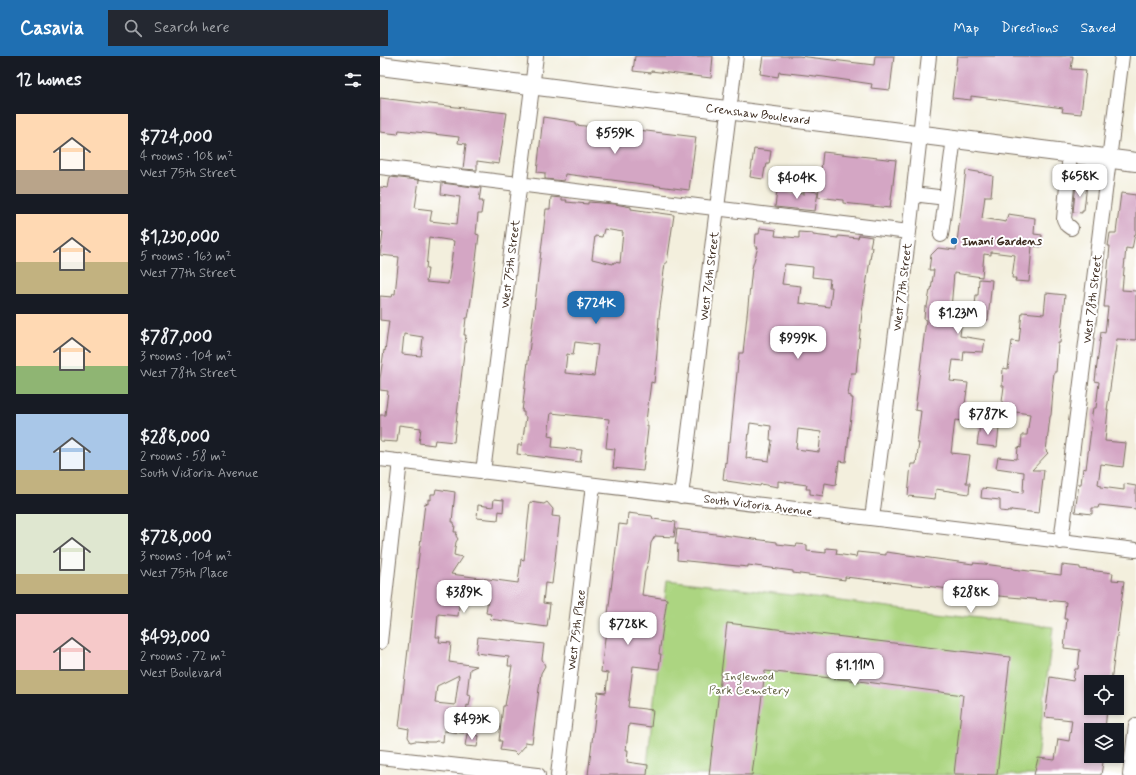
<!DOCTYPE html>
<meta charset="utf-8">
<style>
body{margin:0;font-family:Mynerve,sans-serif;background:#242831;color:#f1f3f6;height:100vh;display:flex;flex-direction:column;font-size:15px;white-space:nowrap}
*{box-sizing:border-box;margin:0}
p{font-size:13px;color:#9ea1a6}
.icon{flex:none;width:22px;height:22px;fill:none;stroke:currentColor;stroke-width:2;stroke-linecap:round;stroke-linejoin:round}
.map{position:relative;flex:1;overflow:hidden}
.drawer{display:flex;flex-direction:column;background:#171b24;width:380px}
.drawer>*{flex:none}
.fabs{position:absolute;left:704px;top:619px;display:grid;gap:8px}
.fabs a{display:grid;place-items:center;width:40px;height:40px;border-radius:0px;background:#171b24;box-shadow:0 2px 6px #0003;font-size:20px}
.price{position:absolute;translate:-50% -34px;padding:0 9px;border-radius:8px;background:#fff;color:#222;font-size:13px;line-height:26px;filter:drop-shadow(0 1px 2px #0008)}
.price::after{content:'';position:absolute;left:50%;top:24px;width:12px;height:9px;margin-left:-6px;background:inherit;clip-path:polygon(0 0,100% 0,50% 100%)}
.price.selected{background:#1f6fb2;color:#fff}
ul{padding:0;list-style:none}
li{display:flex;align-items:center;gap:12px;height:100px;padding:0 16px}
li span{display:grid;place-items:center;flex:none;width:112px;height:80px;border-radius:0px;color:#555}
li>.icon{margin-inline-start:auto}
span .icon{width:48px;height:48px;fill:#fffc;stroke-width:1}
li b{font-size:17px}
h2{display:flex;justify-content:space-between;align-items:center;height:48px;padding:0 16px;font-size:17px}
header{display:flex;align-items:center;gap:24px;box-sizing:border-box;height:56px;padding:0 20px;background:#1f6fb2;color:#fff}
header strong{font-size:19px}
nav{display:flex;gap:22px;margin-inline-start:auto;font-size:14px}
.search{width:280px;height:36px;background:#242831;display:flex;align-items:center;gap:10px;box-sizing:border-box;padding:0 14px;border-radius:0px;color:#9ea1a6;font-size:15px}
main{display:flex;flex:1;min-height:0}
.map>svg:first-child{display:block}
.green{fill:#acd581;stroke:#748050}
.building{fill:#d4a6c4;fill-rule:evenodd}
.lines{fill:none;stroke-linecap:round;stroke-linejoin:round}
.minor-casing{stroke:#7b6f61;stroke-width:16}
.major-casing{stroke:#7b6f61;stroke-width:20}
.minor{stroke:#fff;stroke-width:14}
.major{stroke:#fff;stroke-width:18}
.poi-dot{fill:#1f6fb2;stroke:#fff;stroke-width:1.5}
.labels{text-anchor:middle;stroke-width:4;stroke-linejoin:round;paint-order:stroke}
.street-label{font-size:12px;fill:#3b2a1e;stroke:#fff}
.poi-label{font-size:12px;font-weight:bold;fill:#3b2a1e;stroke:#fff;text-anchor:start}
.park-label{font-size:12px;fill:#5d5d3c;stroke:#fff}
</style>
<header>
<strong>Casavia</strong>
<div class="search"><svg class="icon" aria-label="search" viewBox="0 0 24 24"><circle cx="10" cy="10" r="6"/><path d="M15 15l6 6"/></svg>Search here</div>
<nav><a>Map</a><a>Directions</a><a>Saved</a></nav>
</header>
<main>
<section class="drawer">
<h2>12 homes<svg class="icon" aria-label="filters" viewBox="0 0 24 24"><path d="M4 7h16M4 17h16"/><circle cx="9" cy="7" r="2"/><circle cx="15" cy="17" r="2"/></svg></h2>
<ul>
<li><span style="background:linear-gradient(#ffd9b3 70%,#b9a48a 0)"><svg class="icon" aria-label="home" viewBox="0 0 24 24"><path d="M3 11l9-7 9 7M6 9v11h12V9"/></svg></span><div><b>$724,000</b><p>4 rooms · 108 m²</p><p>West 75th Street</p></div></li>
<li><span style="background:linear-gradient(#ffd9b3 60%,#c2b280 0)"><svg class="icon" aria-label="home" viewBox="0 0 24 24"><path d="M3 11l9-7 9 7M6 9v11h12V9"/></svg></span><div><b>$1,230,000</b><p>5 rooms · 163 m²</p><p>West 77th Street</p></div></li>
<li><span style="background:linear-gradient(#ffd9b3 65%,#8fb573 0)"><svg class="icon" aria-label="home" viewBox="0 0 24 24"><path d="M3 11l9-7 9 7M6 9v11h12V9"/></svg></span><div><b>$787,000</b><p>3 rooms · 104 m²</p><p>West 78th Street</p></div></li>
<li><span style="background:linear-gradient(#a9c7e8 70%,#c2b280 0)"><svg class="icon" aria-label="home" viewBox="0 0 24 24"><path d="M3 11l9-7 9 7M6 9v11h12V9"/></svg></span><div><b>$288,000</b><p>2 rooms · 58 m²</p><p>South Victoria Avenue</p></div></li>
<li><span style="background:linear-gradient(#dfe7d0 75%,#c2b280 0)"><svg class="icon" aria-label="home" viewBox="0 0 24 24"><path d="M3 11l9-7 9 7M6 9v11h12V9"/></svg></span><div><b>$728,000</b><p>3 rooms · 104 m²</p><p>West 75th Place</p></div></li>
<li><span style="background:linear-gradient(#f6c9c9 70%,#c2b280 0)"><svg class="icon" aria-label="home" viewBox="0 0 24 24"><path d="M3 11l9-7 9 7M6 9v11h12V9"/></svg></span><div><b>$493,000</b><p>2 rooms · 72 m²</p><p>West Boulevard</p></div></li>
</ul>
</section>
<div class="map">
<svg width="756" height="719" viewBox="0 0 756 719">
<rect width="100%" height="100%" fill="#fff"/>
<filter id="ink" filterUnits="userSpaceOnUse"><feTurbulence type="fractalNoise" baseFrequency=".025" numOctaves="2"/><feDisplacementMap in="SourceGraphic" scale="8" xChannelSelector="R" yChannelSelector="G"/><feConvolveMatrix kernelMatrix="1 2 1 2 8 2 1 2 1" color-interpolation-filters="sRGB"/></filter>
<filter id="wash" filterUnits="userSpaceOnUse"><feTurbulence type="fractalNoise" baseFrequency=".012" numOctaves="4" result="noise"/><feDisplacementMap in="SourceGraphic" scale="16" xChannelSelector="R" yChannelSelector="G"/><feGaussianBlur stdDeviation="0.9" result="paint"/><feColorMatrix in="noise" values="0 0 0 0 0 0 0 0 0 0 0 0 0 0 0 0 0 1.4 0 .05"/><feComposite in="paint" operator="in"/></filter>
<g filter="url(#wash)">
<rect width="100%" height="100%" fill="#f3efdd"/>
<!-- green -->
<path class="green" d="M287,524L673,571L655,719H266Z"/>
<g id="blocks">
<!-- building -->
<path class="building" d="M255,0H333L331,22L271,15V17L253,15Z
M383,0H419L494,9L495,0H514L510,34L491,32L492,28L444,21L399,16L398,21L380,18Z
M577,0H693L691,13L706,14L701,58L682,56L683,52L591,40V44L572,42Z
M0,42L127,57L119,108L97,105V114L83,113L86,88L78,87L79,81L19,74L18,78L0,76Z
M163,61L196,66V69L257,76L258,74L316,81L309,134L185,118L184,125L165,123V117L157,116Z
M374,93L391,95L389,108H387L386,112H385L383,123L370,121Z
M443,96L516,104L510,152L463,147V144L438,141Z
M586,114L604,117V118L613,120L611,140H605L602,162L626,166L628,158L655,162L654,178L662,179L661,191L652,190L649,226L635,225L636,222H632L635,199L611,196V199L604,198L602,221L574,217L571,253L583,254L580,280L605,284L603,296L584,295L583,305L573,304L570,325L588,327L584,355H591L590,366L575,364L571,397L590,399L586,427H590L589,438L556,433L555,443L528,440L531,408H536L539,387H537L541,355L535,354L546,264L544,263L545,251H547L550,234H551L554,214H549L551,199L558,192L576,194Z
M10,121L39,124L35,152L52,154L50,165L77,168L80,141L61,138L62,127L101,132L99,145H103L101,158H98L96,178L99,179L91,244L88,262H86L84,279H86L74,386L55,384L54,389L39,387L41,372L19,369L17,386L0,385V359H5L8,335L0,334V323L4,294L5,295L9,265L0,264V240L12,241L13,238H15L19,201L0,199L3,176L0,175V131L8,132ZM49,181L74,185L68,228L46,226L48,213H46ZM24,278L43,281L41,300L22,298Z
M696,127L707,128L704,154H702V157L693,156Z
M424,134L438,136L435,155L395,151L397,135L424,138Z
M741,137L756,139V178H755L752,193L746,192L742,234L756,235V284L737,283L727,354H728L725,385L746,387L743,411L721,408L718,428L721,429V431L744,434V428L756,430V453L719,449L718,452H712V458L695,456L699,428H701L703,412L706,413L712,365H711L713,352H716L719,326L715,325L721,276L725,277L728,251H724L730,190H728L730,177H736Z
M171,141L182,142V144H187L186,146L208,148V146L235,148L251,151V153L294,159L287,207H285L282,230H283L279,260L277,297L274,327L271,326L266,365H267V370H268V373L263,415L233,412L235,393L226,392L229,363L171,357L168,380L173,381L172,391L202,394L200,406L137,398L138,389H142L146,361L144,360V356H142L166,153H170ZM224,173L243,176L240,207L234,206L233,208L212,203L215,180L222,181ZM195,286L218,289L214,320L185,317L187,298L193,299Z
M380,172L396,174L395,180L419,182V176L433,177V179L458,182V180L478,182L479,179L492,181L490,191H492L482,256L476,317H471L468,339L471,340V342H473L466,406L459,405L456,429L445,427L443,440L430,438V433H426L427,429L398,425V431L381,428L380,430L347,425V424L343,423L345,406L346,407L348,386H350L359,297H363L372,212L378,191H375L376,178H379ZM405,208L433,211L432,221L450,223L449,231H452L450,251L419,247L421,230L402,228ZM370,367L391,370L390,384H392L389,405L366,402ZM418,373L441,376L439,396L416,393Z
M599,223L612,224L608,264L594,262L596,239H598Z
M666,237L685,239L680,287H678L676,316H674L672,335L673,336L671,359L670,361L666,395L668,397L652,414H664L659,457L631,454V456L620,455V444L601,442L602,432L643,437L644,416L616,412L618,401L637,403L638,391L641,392L642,379H647L650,358L621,354L624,330H622L623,312L628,313L632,285L639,286L642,256L664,258Z
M600,369L619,372L617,391L597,389Z
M56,433L75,436L72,466H74V468L75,469L74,476H77L76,480L78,483L76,486L74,499L82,501L71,518L138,527L141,503L144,504L150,446L164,448L167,446L173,453L172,460L180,461L172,528L165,527L163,547L170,548L167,571L110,563L111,558L106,557L109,535L81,531L78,560L58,558L56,581H60L59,586L71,587L69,606L97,610L90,613L87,638L91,639L89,650L87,649L84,677L64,675L63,686L56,685L55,686H48L35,685L31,686L28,681L29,673L19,671L45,447L48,448V443L51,444V438H55ZM79,619L75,649L55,647L57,630Z
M114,443L124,444L123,456L119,455L118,464L97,462L98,449L113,451Z
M248,457L272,460L273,463L296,466L294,481L275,480L271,487L269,504L265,516L262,539L287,543L279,598H281L279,613L253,610L248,651L273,654L271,671L249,668L246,694H248L247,706L268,709L267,719H208L218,636L226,637L228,617L221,616V615L239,468L247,469Z
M297,473L397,486V488L416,490L417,488L427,489V495L446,497V492L457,493L456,498L476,501L477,496L506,499V496L593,508V507L604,508L633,512V513L681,519L682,509L700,511V513L733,517L732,524L744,525L731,626L711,624V652H727L725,674H711V700H724L721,719H654L658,702L675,704L678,683L689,685L692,664L665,661L670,621L693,625L695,613H698L700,594L684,592L687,563H684L686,546L619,540L554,531L465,521V524L443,521L413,517V515L368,509V511L297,504L298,488H295Z
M347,567L630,601L617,719L574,718L583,639L479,625L385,615L372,719H329Z
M98,581L164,588L162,603L165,610L161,617L152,687L145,686V690L137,699L134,696L120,694L122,685H119L123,650H125L132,610H128L129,601L96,597Z
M87,678L99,680L97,691L85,690Z"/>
</g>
</g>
<g filter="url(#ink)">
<use href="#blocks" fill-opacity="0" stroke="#7b6f61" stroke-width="1"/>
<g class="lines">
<defs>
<path id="minor" d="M690,97L684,163L687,169L691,172
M0,111L529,176
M533,138L566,142
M561,179L574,82
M0,403L756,494
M103,416L156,0
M301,440L356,0
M492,462L529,176L549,0
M681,486L742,0
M0,586L20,405
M0,701L158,719
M178,719L213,429
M750,719L756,669"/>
<path id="major" d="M0,10L756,106"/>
</defs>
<!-- minor casing -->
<use href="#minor" class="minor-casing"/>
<!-- major casing -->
<use href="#major" class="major-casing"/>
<!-- minor -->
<use href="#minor" class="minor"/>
<!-- major -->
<use href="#major" class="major"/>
</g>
</g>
<!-- markers -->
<circle class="poi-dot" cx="574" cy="185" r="4"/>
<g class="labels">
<!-- street labels -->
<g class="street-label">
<text transform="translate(378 58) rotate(7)" y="4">Crenshaw Boulevard</text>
<text transform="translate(130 208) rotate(-83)" y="4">West 75th Street</text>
<text transform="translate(329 220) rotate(-83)" y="4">West 76th Street</text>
<text transform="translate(522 231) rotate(-83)" y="4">West 77th Street</text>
<text transform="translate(712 243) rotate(-83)" y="4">West 78th Street</text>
<text transform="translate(378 449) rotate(7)" y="4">South Victoria Avenue</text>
<text transform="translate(196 574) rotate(-83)" y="4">West 75th Place</text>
</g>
<!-- poi labels -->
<g class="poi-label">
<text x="582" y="189">Imani Gardens</text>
</g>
<!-- park labels -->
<g class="park-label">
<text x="369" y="624">Inglewood<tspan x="369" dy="14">Park Cemetery</tspan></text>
</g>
</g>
</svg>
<div class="fabs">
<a><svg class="icon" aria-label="locate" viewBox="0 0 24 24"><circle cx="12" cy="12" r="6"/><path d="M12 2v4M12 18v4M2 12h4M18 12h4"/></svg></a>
<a><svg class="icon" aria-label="layers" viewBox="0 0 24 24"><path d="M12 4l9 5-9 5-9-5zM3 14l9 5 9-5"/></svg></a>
</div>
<b class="price" style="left:235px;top:99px">$559K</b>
<b class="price" style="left:700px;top:142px">$658K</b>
<b class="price" style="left:417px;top:144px">$404K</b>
<b class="price selected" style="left:216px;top:269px">$724K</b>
<b class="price" style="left:578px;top:279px">$1.23M</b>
<b class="price" style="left:418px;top:304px">$999K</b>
<b class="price" style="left:608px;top:380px">$787K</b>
<b class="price" style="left:84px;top:558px">$389K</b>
<b class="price" style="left:591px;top:558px">$288K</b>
<b class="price" style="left:248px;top:590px">$728K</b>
<b class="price" style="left:475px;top:631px">$1.11M</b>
<b class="price" style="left:92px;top:685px">$493K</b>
</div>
</main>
